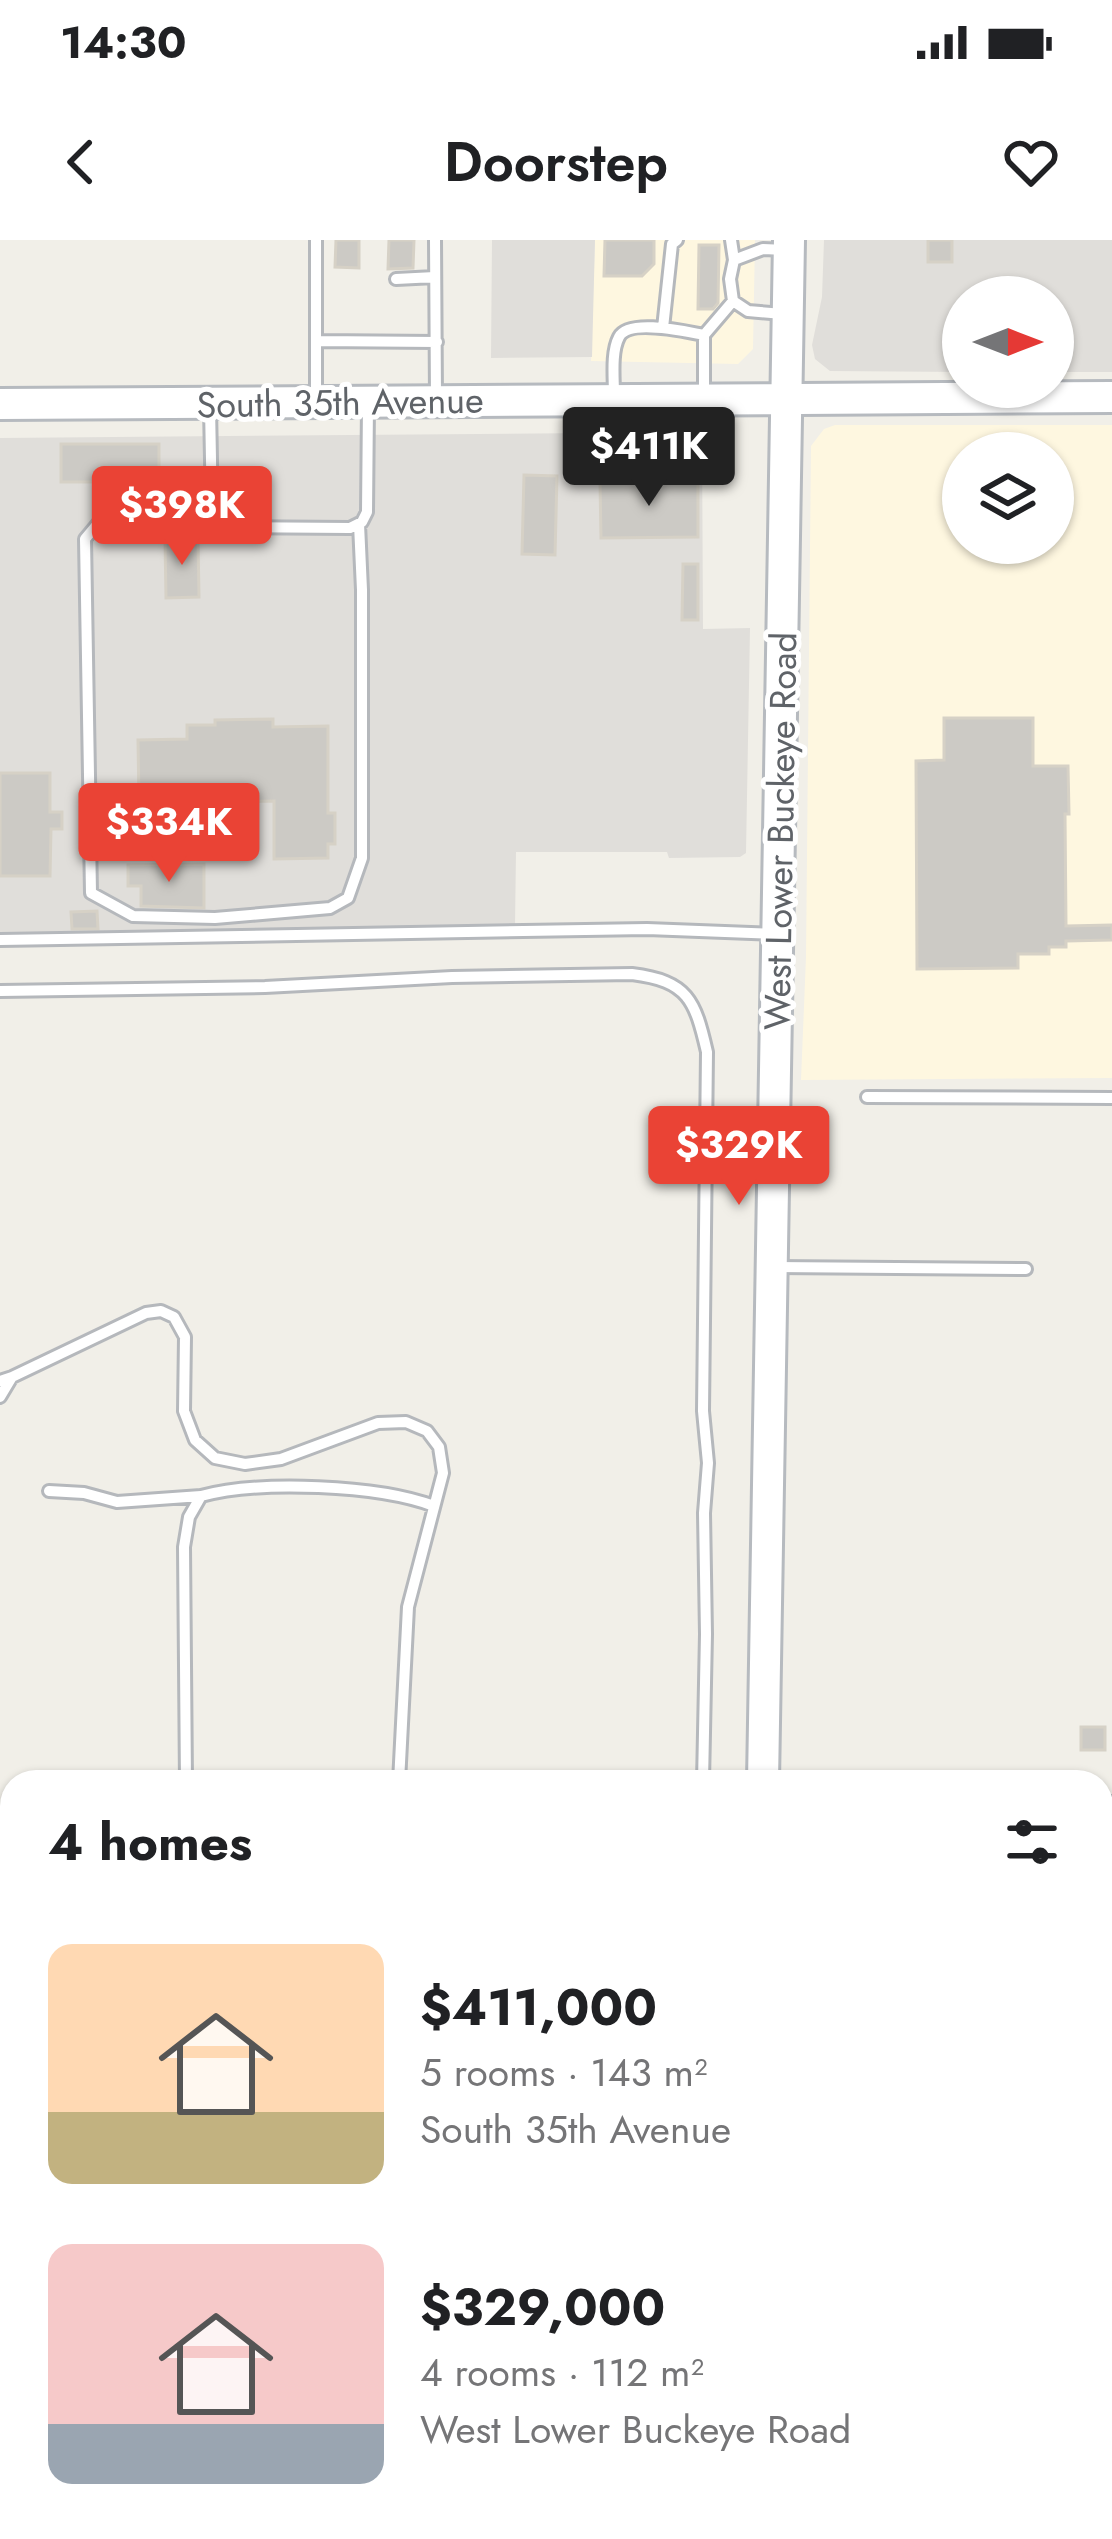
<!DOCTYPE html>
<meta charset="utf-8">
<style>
body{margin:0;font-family:Jost,sans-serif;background:#f6f6f6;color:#202124;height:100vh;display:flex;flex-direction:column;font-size:45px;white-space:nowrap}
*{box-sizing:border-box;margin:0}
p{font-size:39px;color:#757577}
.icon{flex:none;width:66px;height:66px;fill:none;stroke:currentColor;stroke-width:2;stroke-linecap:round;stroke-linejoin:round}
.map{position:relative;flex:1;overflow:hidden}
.sheet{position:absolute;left:0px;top:1530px;width:1113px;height:771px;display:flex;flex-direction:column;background:#fff;border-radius:36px 36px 0 0;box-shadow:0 3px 9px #0004}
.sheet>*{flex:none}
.needle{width:78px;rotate:90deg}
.controls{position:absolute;left:942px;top:36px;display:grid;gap:24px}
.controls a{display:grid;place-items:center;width:132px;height:132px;border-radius:50%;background:#fff;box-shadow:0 3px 9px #0004;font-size:60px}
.price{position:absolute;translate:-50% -102px;padding:0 27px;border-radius:12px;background:#ea4335;color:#fff;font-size:39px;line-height:78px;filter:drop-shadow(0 3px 6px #0008)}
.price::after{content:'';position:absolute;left:50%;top:72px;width:36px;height:27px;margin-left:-18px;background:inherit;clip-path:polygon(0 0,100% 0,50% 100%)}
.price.active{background:#222;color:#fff}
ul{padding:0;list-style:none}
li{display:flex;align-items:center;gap:36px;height:300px;padding:0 48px}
li span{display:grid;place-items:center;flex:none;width:336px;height:240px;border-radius:24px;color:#555}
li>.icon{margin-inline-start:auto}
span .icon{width:144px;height:144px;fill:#fffc;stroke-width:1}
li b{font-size:51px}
h2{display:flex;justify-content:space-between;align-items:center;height:144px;padding:0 48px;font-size:51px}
.status{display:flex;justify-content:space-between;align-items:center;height:84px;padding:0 60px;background:#fff;direction:ltr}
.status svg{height:33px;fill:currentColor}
header{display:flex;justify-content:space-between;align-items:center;height:156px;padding:0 48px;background:#fff;font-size:54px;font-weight:600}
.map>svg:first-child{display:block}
.commercial{fill:#fef7e0;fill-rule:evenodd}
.industrial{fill:#e0deda}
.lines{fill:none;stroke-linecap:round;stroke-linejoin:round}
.canal{stroke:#aadaff;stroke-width:18}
.building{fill:#cccac5;stroke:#d6d1c6;stroke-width:3}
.lane-casing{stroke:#b5b8bc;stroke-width:16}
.secondary-casing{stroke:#b6babf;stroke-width:36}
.lane{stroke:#fff;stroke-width:10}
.secondary{stroke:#fff;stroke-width:30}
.labels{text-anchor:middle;stroke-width:10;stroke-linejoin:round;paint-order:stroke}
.street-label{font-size:36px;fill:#5f6368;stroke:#fff}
</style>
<div class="status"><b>14:30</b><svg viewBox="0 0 49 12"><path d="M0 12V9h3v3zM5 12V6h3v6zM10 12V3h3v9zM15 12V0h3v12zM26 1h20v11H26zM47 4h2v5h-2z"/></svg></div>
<header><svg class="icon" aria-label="back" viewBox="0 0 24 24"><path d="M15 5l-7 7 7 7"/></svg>Doorstep<svg class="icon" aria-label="heart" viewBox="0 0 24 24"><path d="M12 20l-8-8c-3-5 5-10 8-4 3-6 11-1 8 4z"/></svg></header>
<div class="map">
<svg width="1112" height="2299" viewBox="0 0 1112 2299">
<rect width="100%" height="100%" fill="#f1efe8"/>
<!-- commercial -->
<path class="commercial" d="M595,0H755L753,109L738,124L591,121Z
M835,185H1112V838L801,840L806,717L811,206L824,189ZM963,213H1053V303H963Z"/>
<!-- industrial -->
<path class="industrial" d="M492,0H595L592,117L491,118Z
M824,0H1112V132H1053V57H963V132L830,131L815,119L812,105L822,57Z
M702,192L703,389L750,388L746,613L740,617L669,618L667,612H516L515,685L0,695V198Z"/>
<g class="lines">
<!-- canal -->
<path class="canal" d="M1101,2235H1112
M788,2299V2289"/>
</g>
<!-- building -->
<path class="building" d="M336,0H359V28L335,27Z
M389,0H414L413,28L388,29Z
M605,0H654V24L642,36H604Z
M928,0H952V22H928Z
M699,5H719L718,63L713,69H698Z
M61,204H159V242H61Z
M524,235L557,236L555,315L522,314Z
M698,241V297L601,298L600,242Z
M165,299H198L199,357L166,358Z
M683,324H698V380H682Z
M944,478H1033V526H1068L1069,574H1065L1066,686L1112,685V700L1066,701V707H1049V714H1018V728L917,729L916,521L944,520Z
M273,479V487L328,486V573H335V604H328V618L274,619V561L139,562L138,500L187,499V485H215V480Z
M0,533H50V572H62V589H51L50,636H0Z
M204,624V668L141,666V646H128V625Z
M97,671L98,689H72L71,672Z
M1081,1487H1105V1510H1081Z"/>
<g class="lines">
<defs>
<path id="lane" d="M316,0V159
M435,0L436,157
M731,0L734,20
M396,39L435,37
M783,74L748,71L733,61L730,39L734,20L763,9L786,10
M663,88L672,4L677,0
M317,101L437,102
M614,155C614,138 611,112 619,97C629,78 687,92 704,95
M704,155V95L733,61
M210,167L212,272L222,287L350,288L362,282L367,272L368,165
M212,272L105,275L85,299L91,653L133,676L215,678L330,668L348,658L362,618V350L359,284
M0,700L647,689L774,694
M0,751L265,747L452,737L632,734C688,741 695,760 707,812L703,1171L708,1223L704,1273L706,1394L703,1542
M867,857L1112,858
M774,1027L1026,1029
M0,1141L12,1137L146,1073L161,1071L174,1077L185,1097L184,1171L195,1200L215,1218L245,1224L281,1219L378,1183L406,1182L427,1191L439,1207L443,1233L408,1367L399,1542
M0,1157L12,1137
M49,1251L84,1253L117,1262L201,1256
M186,1542L184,1307L189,1277L201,1256C260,1240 378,1245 434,1266
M1101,1562H1112
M1101,1623H1112
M0,1957L12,1955
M1101,2133L1112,2134
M179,2289V2299
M316,2299L317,2289
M402,2299V2289
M682,2299V2289"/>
<path id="secondary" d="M0,164L1112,157
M763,1542L789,0
M745,2299L746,2289"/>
</defs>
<!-- lane casing -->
<use href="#lane" class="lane-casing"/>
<!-- secondary casing -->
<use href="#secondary" class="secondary-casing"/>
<!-- lane -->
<use href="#lane" class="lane"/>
<!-- secondary -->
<use href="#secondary" class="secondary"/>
</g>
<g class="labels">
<!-- street labels -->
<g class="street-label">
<text transform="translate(340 162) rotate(-1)" y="13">South 35th Avenue</text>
<text transform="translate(780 591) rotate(-89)" y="13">West Lower Buckeye Road</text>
</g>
</g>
</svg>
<div class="controls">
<a><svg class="needle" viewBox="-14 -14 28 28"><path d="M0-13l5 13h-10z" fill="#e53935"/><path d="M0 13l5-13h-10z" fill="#757577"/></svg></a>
<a><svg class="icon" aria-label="layers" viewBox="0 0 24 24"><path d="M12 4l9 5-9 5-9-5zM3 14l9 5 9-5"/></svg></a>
</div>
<b class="price active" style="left:649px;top:269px">$411K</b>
<b class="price" style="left:182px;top:328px">$398K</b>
<b class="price" style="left:169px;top:645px">$334K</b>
<b class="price" style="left:739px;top:968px">$329K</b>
<section class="sheet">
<h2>4 homes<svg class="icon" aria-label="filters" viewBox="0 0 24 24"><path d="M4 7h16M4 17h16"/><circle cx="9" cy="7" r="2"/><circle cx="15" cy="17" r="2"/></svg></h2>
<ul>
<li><span style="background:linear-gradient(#ffd9b3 70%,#c2b280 0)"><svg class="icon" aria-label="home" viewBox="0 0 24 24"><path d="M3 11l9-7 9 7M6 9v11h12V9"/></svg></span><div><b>$411,000</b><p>5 rooms · 143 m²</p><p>South 35th Avenue</p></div></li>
<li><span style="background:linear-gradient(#f6c9c9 75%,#9aa5b1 0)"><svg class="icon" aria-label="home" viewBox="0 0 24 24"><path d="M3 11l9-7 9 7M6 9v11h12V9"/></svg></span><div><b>$329,000</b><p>4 rooms · 112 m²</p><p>West Lower Buckeye Road</p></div></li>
</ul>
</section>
</div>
